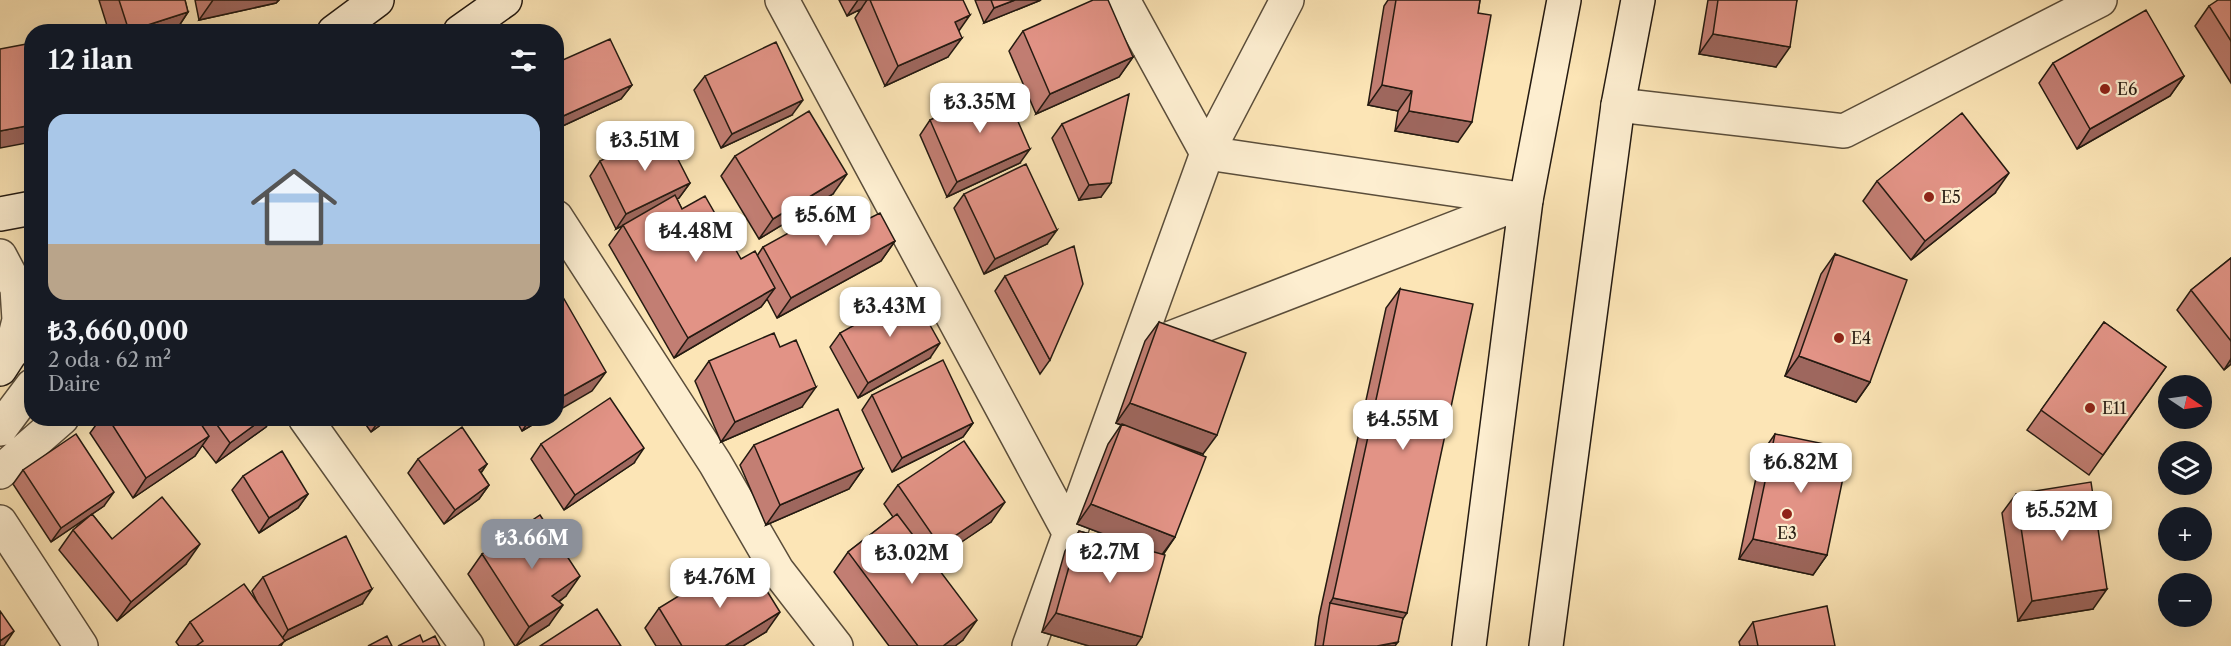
<!DOCTYPE html>
<html lang="tr">
<meta charset="utf-8">
<style>
body{margin:0;font-family:"Libre Caslon Text",serif;background:#242831;color:#f1f3f6;height:100vh;display:flex;flex-direction:column;font-size:22px;white-space:nowrap}
*{box-sizing:border-box;margin:0}
p{font-size:20px;color:#9ea1a6}
.icon{flex:none;width:33px;height:33px;fill:none;stroke:currentColor;stroke-width:2;stroke-linecap:round;stroke-linejoin:round}
.map{position:relative;flex:1;overflow:hidden}
.panel{position:absolute;left:24px;top:24px;width:540px;height:402px;display:flex;flex-direction:column;background:#171b24;border-radius:24px;box-shadow:0 6px 24px #0002}
.panel>*{flex:none}
.needle{width:39px;rotate:103deg}
.controls{position:absolute;left:2158px;top:375px;display:grid;gap:12px}
.controls a{display:grid;place-items:center;width:54px;height:54px;border-radius:50%;background:#171b24;box-shadow:0 6px 24px #0002;font-size:30px}
.price{position:absolute;translate:-50% -51px;padding:0 14px;border-radius:12px;background:#fff;color:#222;font-size:20px;line-height:39px;filter:drop-shadow(0 2px 3px #0008)}
.price::after{content:'';position:absolute;left:50%;top:36px;width:18px;height:14px;margin-left:-9px;background:inherit;clip-path:polygon(0 0,100% 0,50% 100%)}
.price.on{background:#8c9099;color:#fff}
ul{padding:0;list-style:none}
li{display:grid;align-content:center;gap:12px;height:318px;padding:0 24px}
li+li{border-top:2px solid #363941}
li span{display:grid;place-items:center;height:186px;border-radius:18px;color:#555}
li>.icon{margin-inline-start:auto}
span .icon{width:108px;height:108px;fill:#fffc;stroke-width:1}
li b{font-size:26px}
h2{display:flex;justify-content:space-between;align-items:center;height:72px;padding:0 24px;font-size:26px}
.map>svg:first-child{display:block}
.lines{fill:none;stroke-linecap:round;stroke-linejoin:round}
.minor-casing{stroke:#5a4d3a;stroke-width:36}
.secondary-casing{stroke:#241a11;stroke-width:36}
.minor{stroke:#fdeed0;stroke-width:33}
.secondary{stroke:#fdeed0;stroke-width:33}
.wall{fill:#c27e73;stroke:#241a11;stroke-width:1.5}
.shaded-wall{fill:#9e675e;stroke:#241a11;stroke-width:1.5}
.building{fill:#e29386;stroke:#241a11;stroke-width:1.5}
.poi-dot{fill:#8f2418;stroke:#fdeed0;stroke-width:2}
.labels{text-anchor:middle;stroke-width:4.5;stroke-linejoin:round;paint-order:stroke}
.poi-label{font-size:16px;fill:#241a11;stroke:#fdeed0;text-anchor:start}
</style>
<div class="map">
<svg width="2231" height="646" viewBox="0 0 2231 646">
<rect width="100%" height="100%" fill="#fce5b6"/>
<filter id="stains"><feTurbulence type="fractalNoise" baseFrequency=".00333" numOctaves="4"/><feColorMatrix values="0 0 0 0 .2 0 0 0 0 .09 0 0 0 0 .02 0 0 0 .5 -.17"/></filter>
<radialGradient id="worn" r=".72"><stop offset=".6" stop-color="#630" stop-opacity="0"/><stop offset="1" stop-color="#630" stop-opacity=".3"/></radialGradient>
<g class="lines">
<defs>
<path id="minor" d="M782,0L1070,534
M1123,0L1207,153L1526,200
M1618,105L1844,131L2100,0
M556,217L715,463L777,570L836,646
M0,256L17,288L19,320L11,352
M1145,348L1525,201
M305,418L467,646
M0,429L32,386
M0,472L62,418
M0,522L81,646
M1029,646L1207,153L1287,0"/>
<path id="secondary" d="M334,32L377,0
M460,32L505,0
M0,214L32,208
M0,369L11,352L32,337
M1469,646L1526,200L1564,0
M1546,646L1618,105L1638,0"/>
</defs>
<!-- minor casing -->
<use href="#minor" class="minor-casing"/>
<!-- secondary casing -->
<use href="#secondary" class="secondary-casing"/>
<!-- minor -->
<use href="#minor" class="minor"/>
<!-- secondary -->
<use href="#secondary" class="secondary"/>
</g>
<!-- wall -->
<path class="wall" d="M99,0H185L188,12L175,32H109Z
M195,0H279L276,3L199,20Z
M839,0H963L959,31L948,57L885,86L855,18L861,9L847,16Z
M975,0H1041L984,23Z
M1388,0H1480L1458,142L1395,131L1398,111L1368,105L1384,6Z
M1708,0H1797L1776,67L1699,54Z
M2231,0V83L2195,26L2209,6Z
M1023,31L1133,57L1119,77L1036,114L1009,51Z
M556,63L632,85L621,99L556,129Z
M2053,63L2184,76L2170,96L2077,149L2039,83Z
M705,76L792,115L721,148L694,90Z
M930,120L1020,163L947,197L920,135Z
M1062,124L1101,197L1079,200L1052,138Z
M735,156L833,194L759,239L721,176Z
M600,161L690,183L679,198L677,199L682,209L741,259L757,256L763,247L860,223L895,241L881,261L777,318L767,299L761,307L674,358L609,245L623,225L625,224L616,229L590,176Z
M1877,181L1995,193L1911,260L1863,201Z
M964,194L1047,244L984,274L954,208Z
M1835,254L1870,382L1856,402L1785,376L1821,274Z
M2231,258V364L2224,370L2177,310L2191,290Z
M1005,276L1050,360L1040,374L995,291Z
M1400,289L1403,618L1395,646H1315L1319,617L1386,308Z
M1159,322L1203,454L1154,437L1175,537L1163,555L1136,646H1089L1042,632L1065,551L1079,531L1138,547L1077,524L1108,444L1121,425L1116,423L1145,341Z
M2104,322L2166,367L2089,475L2027,430Z
M840,333L930,358L858,398L830,347Z
M709,361L802,407L721,442L695,381Z
M872,395L973,423L963,437L892,472L862,410Z
M101,418H272L266,427L216,463L202,445L195,456L133,498L90,433Z
M361,418H390L371,432Z
M515,418H544L522,431Z
M1775,434L1827,555L1813,575L1739,559L1761,454Z
M541,444L634,463L564,510L531,459Z
M754,445L863,469L849,489L766,525L740,465Z
M418,459L487,464L481,473L489,485L479,499L444,524L408,473Z
M23,470L104,506L92,514L112,539L186,564L117,621L59,550L73,530L91,515L51,542L13,484Z
M243,476L308,494L298,508L259,533L232,490Z
M898,485L991,522L933,561L963,640L955,646H889L834,572L848,552L893,517L884,504Z
M2016,494L2093,609L2018,621L2002,513Z
M482,554L566,596L559,602L549,625L516,646H515L468,574Z
M263,577L362,604L284,641L281,646H179L176,642L190,622L258,604L252,591Z
M659,608L766,632L743,646H656L645,628Z
M1753,622L1835,646H1740L1739,642Z"/>
<!-- shaded-wall -->
<path class="shaded-wall" d="M213,0H279L276,3L199,20Z
M858,0H867L861,9L847,16Z
M1015,0H1041L984,23L994,8Z
M188,12L175,32H129V31Z
M970,15L956,35L955,22Z
M1713,34L1790,47L1776,67L1699,54Z
M962,38L948,57L885,86L898,66Z
M1133,57L1119,77L1036,114L1050,94Z
M2184,76L2170,96L2077,149L2090,129Z
M632,85L621,99L556,129V123L561,117Z
M1382,85L1412,91L1398,111L1368,105Z
M803,100L792,115L721,148L732,134Z
M1409,111L1472,122L1458,142L1395,131Z
M32,125V142L0,148V131Z
M1030,149L1020,163L947,197L957,182Z
M2009,173L1995,193L1911,260L1925,241Z
M847,174L833,194L759,239L773,219Z
M690,183L679,198L616,229L626,214Z
M1111,183L1101,197L1079,200L1089,185Z
M1057,230L1047,244L984,274L995,259Z
M895,241L881,261L777,318L791,298Z
M775,288L761,307L674,358L688,338Z
M940,343L930,358L858,398L868,383Z
M1799,356L1870,382L1856,402L1785,376Z
M2231,359V364L2224,370Z
M606,372L592,391L556,412V400Z
M816,387L802,407L721,442L735,422Z
M1130,403L1217,435L1203,454L1116,423Z
M264,418H272L266,427L216,463L230,443Z
M381,418H390L371,432Z
M531,418H544L522,431Z
M973,423L963,437L892,472L902,458Z
M209,436L195,456L133,498L146,478Z
M644,448L634,463L564,510L575,495Z
M487,464L477,478L479,470Z
M863,469L849,489L766,525L780,505Z
M489,485L479,499L444,524L455,510Z
M114,492L104,506L51,542L61,528Z
M308,494L298,508L259,533L269,518Z
M1005,502L991,522L926,566L940,546Z
M1091,504L1175,537L1161,556L1077,524Z
M1753,539L1827,555L1813,575L1739,559Z
M200,544L186,564L117,621L131,602Z
M580,576L566,596L538,616L552,596Z
M372,589L362,604L278,644L288,630Z
M2107,589L2093,609L2018,621L2032,601Z
M1333,598L1407,613L1393,633L1330,603Z
M563,605L549,625L516,646L529,627Z
M780,612L766,632L743,646H725Z
M1056,613L1142,637L1136,646H1089L1042,632Z
M977,620L963,640L955,646H943Z
M14,631L4,646H0V641Z
M1398,642L1395,646H1377Z"/>
<!-- building -->
<path class="building" d="M119,0H185L188,12L129,31Z
M870,0H963L970,15L955,22L962,38L898,66Z
M991,0H1015L994,8Z
M1093,0H1108L1133,57L1050,94L1023,31Z
M1396,0H1480L1478,13L1491,15L1472,122L1409,111L1412,91L1382,85Z
M1718,0H1797L1790,47L1713,34Z
M2218,0H2231V41L2209,6Z
M2146,10L2184,76L2090,129L2053,63Z
M610,39L632,85L561,117L556,108V63Z
M776,42L803,100L732,134L705,76Z
M32,43V125L0,131V49Z
M1003,87L1030,149L957,182L930,120Z
M1129,94L1111,183L1089,185L1062,124Z
M809,111L847,174L773,219L735,156Z
M1962,113L2009,173L1925,241L1877,181Z
M663,130L690,183L626,214L600,161Z
M1026,164L1057,230L995,259L964,194Z
M675,195L682,209L705,196L741,259L755,251L775,288L688,338L623,225Z
M848,200L860,223L880,213L895,241L791,298L763,247Z
M1074,246L1083,284L1050,360L1005,276Z
M1835,254L1907,280L1870,382L1799,356Z
M2231,258V341L2191,290Z
M556,285L606,372L556,400Z
M1400,289L1473,304L1407,613L1333,598Z
M912,293L940,343L868,383L840,333Z
M1159,322L1246,353L1217,435L1130,403Z
M2104,322L2166,367L2103,455L2041,410Z
M774,333L780,347L796,340L816,387L735,422L709,361Z
M943,360L973,423L902,458L872,395Z
M610,398L644,448L575,495L541,444Z
M838,409L863,469L780,505L754,445Z
M108,418H197L209,436L146,478Z
M212,418H264L230,443Z
M1122,424L1206,457L1175,537L1091,504Z
M462,427L487,464L479,470L489,485L455,510L418,459Z
M76,434L114,492L61,528L23,470Z
M1775,434L1849,449L1827,555L1753,539Z
M964,441L1005,502L940,546L898,485Z
M282,451L308,494L269,518L243,476Z
M2091,482L2107,589L2032,601L2016,494Z
M162,497L200,544L131,602L73,530L92,514L112,539Z
M897,514L977,620L943,646H918L848,552Z
M540,515L580,576L552,596L563,605L529,627L482,554Z
M1079,531L1165,555L1142,637L1056,613Z
M346,536L372,589L288,630L263,577Z
M749,562L780,612L725,646H682L659,608L721,570L725,577Z
M244,584L285,641L278,646H196L203,641L190,622Z
M1330,603L1403,618L1398,642L1377,646H1323Z
M1827,606L1835,646H1758L1753,622Z
M597,609L621,646H540Z
M0,611L14,631L0,641Z
M420,635L423,642L435,636L440,646H398Z
M387,636L392,646H368Z"/>
<!-- markers -->
<g class="poi-dot">
<circle cx="2105" cy="89" r="6"/>
<circle cx="1929" cy="197" r="6"/>
<circle cx="1839" cy="338" r="6"/>
<circle cx="2090" cy="408" r="6"/>
<circle cx="1787" cy="514" r="6"/>
</g>
<g class="labels">
<!-- poi labels -->
<g class="poi-label">
<text x="2117" y="95">E6</text>
<text x="1941" y="203">E5</text>
<text x="1851" y="344">E4</text>
<text x="2102" y="414">E11</text>
<text x="1787" y="539" text-anchor="middle">E3</text>
</g>
</g>
<rect width="100%" height="100%" filter="url(#stains)"/>
<rect width="100%" height="100%" fill="url(#worn)"/>
</svg>
<div class="controls">
<a><svg class="needle" viewBox="-14 -14 28 28"><path d="M0-13l5 13h-10z" fill="#e53935"/><path d="M0 13l5-13h-10z" fill="#9ea1a6"/></svg></a>
<a><svg class="icon" aria-label="layers" viewBox="0 0 24 24"><path d="M12 4l9 5-9 5-9-5zM3 14l9 5 9-5"/></svg></a>
<a>+</a>
<a>−</a>
</div>
<b class="price" style="left:980px;top:134px">₺3.35M</b>
<b class="price" style="left:645px;top:172px">₺3.51M</b>
<b class="price" style="left:826px;top:247px">₺5.6M</b>
<b class="price" style="left:696px;top:263px">₺4.48M</b>
<b class="price" style="left:890px;top:338px">₺3.43M</b>
<b class="price" style="left:1403px;top:451px">₺4.55M</b>
<b class="price" style="left:1801px;top:494px">₺6.82M</b>
<b class="price" style="left:2062px;top:542px">₺5.52M</b>
<b class="price on" style="left:532px;top:570px">₺3.66M</b>
<b class="price" style="left:1110px;top:584px">₺2.7M</b>
<b class="price" style="left:912px;top:585px">₺3.02M</b>
<b class="price" style="left:720px;top:609px">₺4.76M</b>
<section class="panel">
<h2>12 ilan<svg class="icon" aria-label="filters" viewBox="0 0 24 24"><path d="M4 7h16M4 17h16"/><circle cx="9" cy="7" r="2"/><circle cx="15" cy="17" r="2"/></svg></h2>
<ul>
<li><span style="background:linear-gradient(#a9c7e8 70%,#b9a48a 0)"><svg class="icon" aria-label="home" viewBox="0 0 24 24"><path d="M3 11l9-7 9 7M6 9v11h12V9"/></svg></span><div><b>₺3,660,000</b><p>2 oda · 62 m²</p><p>Daire</p></div></li>
</ul>
</section>
</div>
